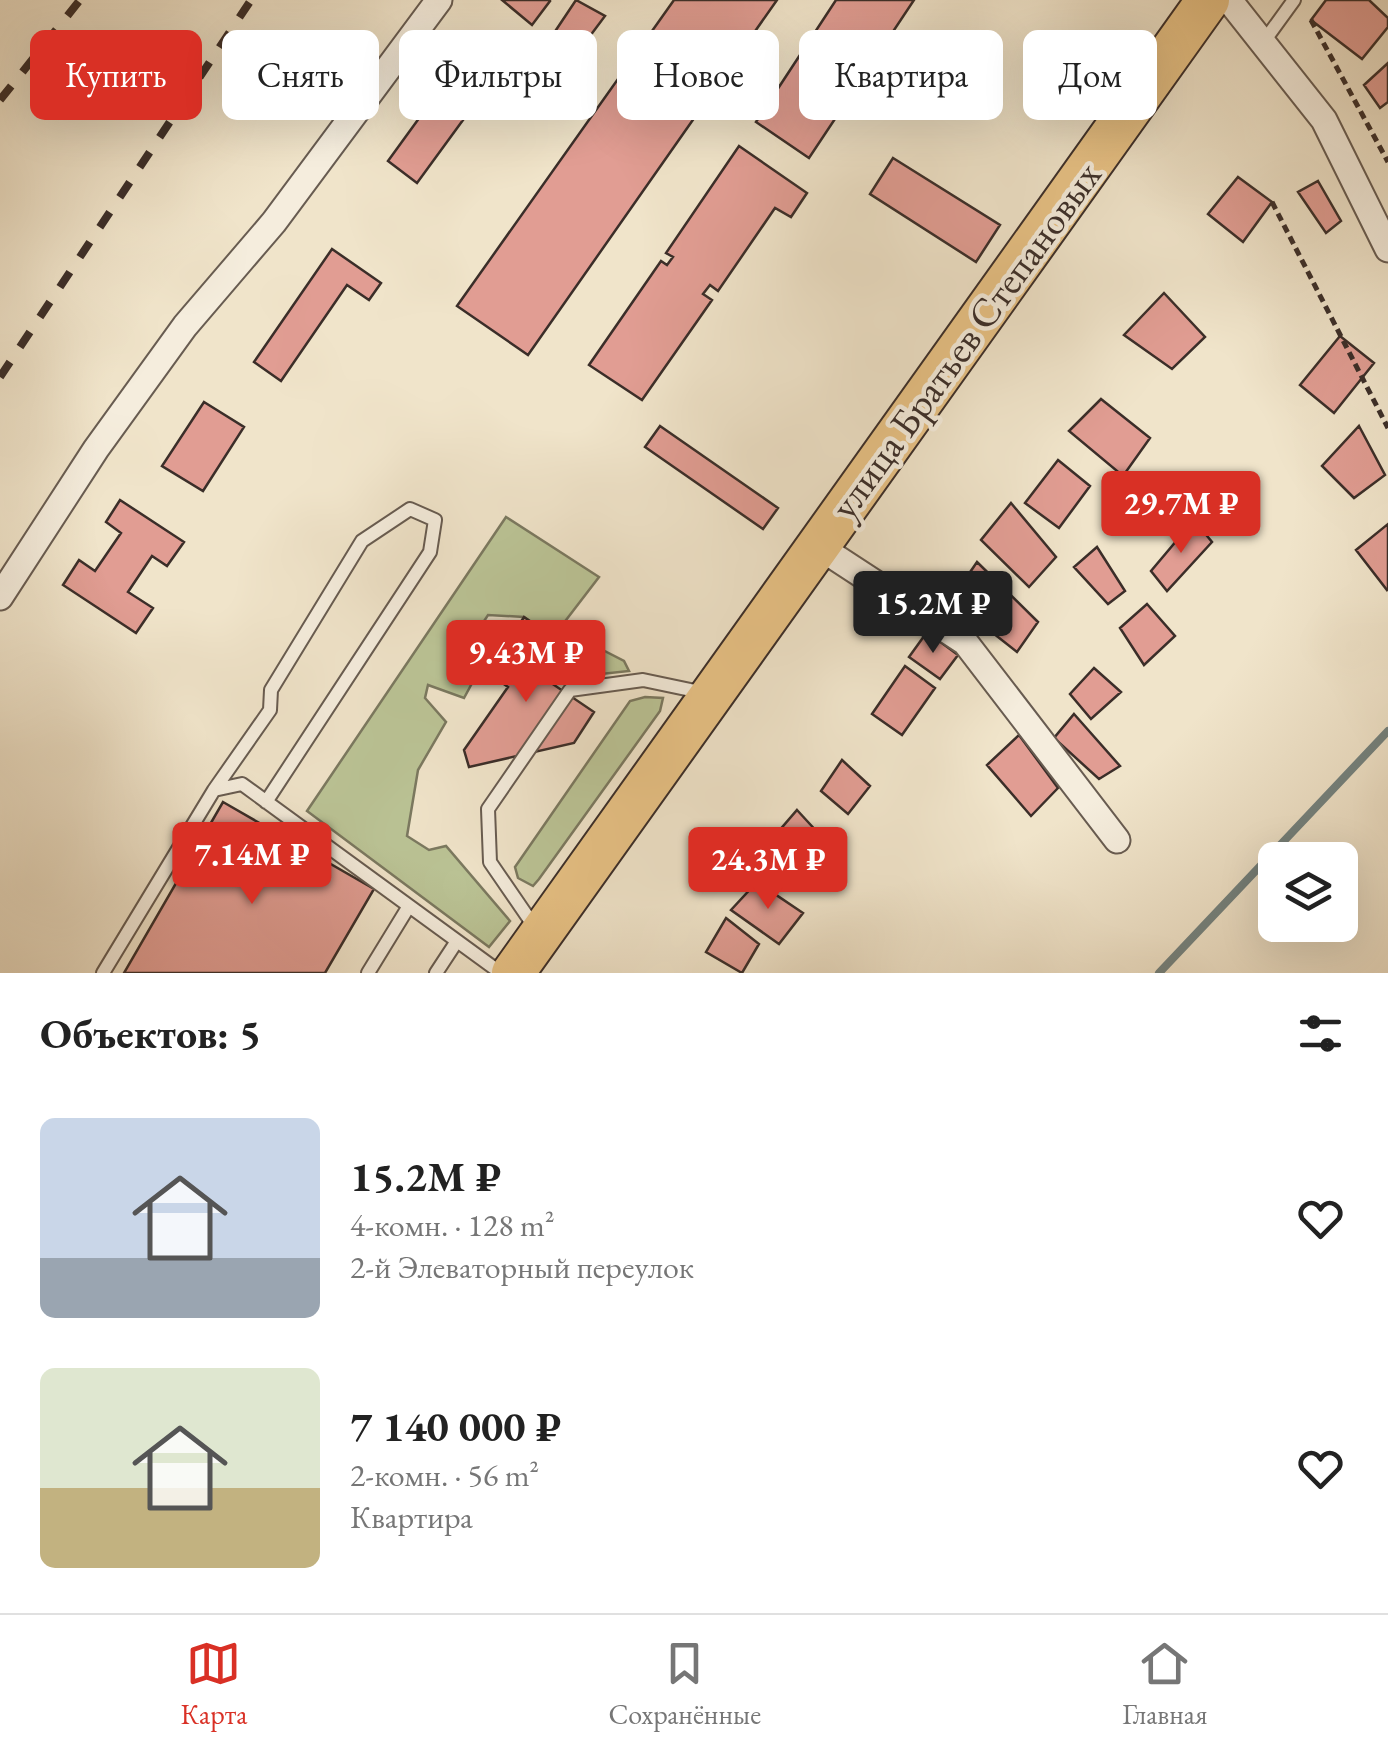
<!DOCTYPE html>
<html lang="ru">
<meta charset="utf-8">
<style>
body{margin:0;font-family:"EB Garamond",serif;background:#f2f2f2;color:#222;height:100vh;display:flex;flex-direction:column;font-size:38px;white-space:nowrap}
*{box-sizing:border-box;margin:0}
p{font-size:32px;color:#767676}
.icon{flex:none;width:55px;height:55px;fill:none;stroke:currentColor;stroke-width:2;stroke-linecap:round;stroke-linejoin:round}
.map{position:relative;height:973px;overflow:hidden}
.sheet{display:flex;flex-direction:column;background:#fff;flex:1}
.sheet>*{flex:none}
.top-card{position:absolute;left:30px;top:30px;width:1330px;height:90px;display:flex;gap:20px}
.tools{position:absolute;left:1258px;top:842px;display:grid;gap:20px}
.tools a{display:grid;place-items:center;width:100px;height:100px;border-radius:15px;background:#fff;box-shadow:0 10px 40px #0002;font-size:50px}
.price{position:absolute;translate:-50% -85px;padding:0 22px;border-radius:10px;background:#d93025;color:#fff;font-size:32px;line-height:65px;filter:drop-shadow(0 2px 5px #0008)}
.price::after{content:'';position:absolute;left:50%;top:60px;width:30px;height:22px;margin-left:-15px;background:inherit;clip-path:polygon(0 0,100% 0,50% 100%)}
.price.selected{background:#222;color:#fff}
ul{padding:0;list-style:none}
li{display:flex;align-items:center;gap:30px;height:250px;padding:0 40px}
li span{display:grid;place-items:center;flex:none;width:280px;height:200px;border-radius:15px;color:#555}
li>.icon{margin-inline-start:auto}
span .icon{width:120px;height:120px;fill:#fffc;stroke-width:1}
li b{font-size:42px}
h2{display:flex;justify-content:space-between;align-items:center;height:120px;padding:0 40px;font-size:42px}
.pill{padding:0 35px;border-radius:15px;background:#fff;box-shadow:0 10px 40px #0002;font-size:35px;line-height:90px}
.pill.selected{background:#d93025;color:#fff}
.tab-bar{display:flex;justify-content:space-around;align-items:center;height:140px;border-top:2px solid #e0e0e0;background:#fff;font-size:28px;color:#767676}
.tab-bar a{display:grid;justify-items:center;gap:5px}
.tab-bar .selected{color:#d93025}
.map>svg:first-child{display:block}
.green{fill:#bbc496;stroke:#7b7960;stroke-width:2.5}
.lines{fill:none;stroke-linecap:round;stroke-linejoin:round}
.stream{stroke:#758481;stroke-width:8}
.building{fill:#e19d93;stroke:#3b2e29;stroke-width:2.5}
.lane-casing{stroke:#685c51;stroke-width:16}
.street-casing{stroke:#685c51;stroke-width:29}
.primary-casing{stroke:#3b2e29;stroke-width:46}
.path{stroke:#3b2e29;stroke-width:5;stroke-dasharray:8 5;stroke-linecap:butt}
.lane{stroke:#f5eddd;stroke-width:12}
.street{stroke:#f5eddd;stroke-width:25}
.primary{stroke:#e8c285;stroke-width:42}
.rail{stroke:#3b2e29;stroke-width:8;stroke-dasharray:18 18;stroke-linecap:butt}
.labels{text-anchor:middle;stroke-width:9;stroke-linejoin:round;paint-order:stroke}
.street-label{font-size:40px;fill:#3b2e29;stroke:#f5eddd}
</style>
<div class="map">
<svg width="1388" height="973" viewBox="0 0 1388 973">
<rect width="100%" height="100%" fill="#f0e4ca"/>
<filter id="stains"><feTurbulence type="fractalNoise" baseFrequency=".002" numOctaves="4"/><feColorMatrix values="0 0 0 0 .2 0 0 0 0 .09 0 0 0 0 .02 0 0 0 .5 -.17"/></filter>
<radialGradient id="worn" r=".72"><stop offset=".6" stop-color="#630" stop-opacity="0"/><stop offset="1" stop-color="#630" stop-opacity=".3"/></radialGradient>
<!-- green -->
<path class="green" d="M506,517L599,577L553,637L524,617L488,615L477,632L490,650L464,698L428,685L425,698L446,722L418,770L407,836L429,850L446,846L510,921L489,947L307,811Z
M591,644L624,661L629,671L573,677Z
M645,697L663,698L660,711L539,879L533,886L518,878L515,867L630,701Z"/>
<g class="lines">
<!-- stream -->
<path class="stream" d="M1159,973L1388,731"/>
</g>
<!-- building -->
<path class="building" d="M502,0H549L550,1L532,25Z
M576,0L605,16L575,56L550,39Z
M674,0H777L528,355L457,306Z
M836,0H914L809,158L756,122Z
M1326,0H1369L1388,18V27L1362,59L1311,20Z
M1388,63V102L1380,108L1364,85Z
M433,99L463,120L417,183L388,161Z
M739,146L807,193L791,217L775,208L718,291L710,285L703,294L712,300L642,400L589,365L661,261L667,265L673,257L666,253Z
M893,158L1000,225L976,262L870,194Z
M1238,177L1272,202L1243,242L1208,214Z
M1318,181L1341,221L1326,233L1298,192Z
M332,249L381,283L369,300L347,285L281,381L254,362Z
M1164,293L1205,337L1172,369L1124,335Z
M1340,336L1374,363L1334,413L1300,385Z
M1101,399L1150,438L1123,476L1069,431Z
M204,402L244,427L203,491L162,466Z
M660,426L778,508L763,529L645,447Z
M1359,426L1385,475L1354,498L1322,466Z
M1058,460L1090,486L1059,528L1025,503Z
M120,500L184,542L167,566L152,556L128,592L153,608L136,633L63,585L79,560L95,571L121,533L106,522Z
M1011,503L1056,557L1029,587L981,540Z
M1194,520L1212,542L1167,591L1151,571Z
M1388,524V589L1387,590L1356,550Z
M1097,547L1125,591L1108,604L1074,567Z
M977,562L1038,622L1017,652L951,600Z
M1147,604L1175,636L1144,665L1120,628Z
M524,617L553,637L532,670L594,712L574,743L469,767L464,750L508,687L488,673Z
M927,632L958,655L940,679L909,657Z
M905,666L935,688L902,735L872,714Z
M1094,668L1121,692L1091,719L1070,694Z
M1074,714L1120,766L1099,779L1054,738Z
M1019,735L1058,788L1031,816L987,765Z
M842,760L870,786L848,814L821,791Z
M223,802L374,889L325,973H124Z
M797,810L842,859L814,889L766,846Z
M757,882L803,913L779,944L731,910Z
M726,918L759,944L742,973L706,952Z"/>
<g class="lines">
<defs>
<path id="lane" d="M1265,40L1294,0
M214,790L270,710L271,690L362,541L410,509L435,520L430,552L266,802
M536,929L490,862L488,809L570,690L643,680L705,693
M103,973L214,790L242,784L501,973
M368,973L409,906
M436,973L457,941"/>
<path id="street" d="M1229,0L1324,120L1388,249
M818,546L965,642L1117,840
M0,597L96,449L185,326L274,222L439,0"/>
<path id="primary" d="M513,973L1208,0"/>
</defs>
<!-- lane casing -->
<use href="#lane" class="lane-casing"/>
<!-- street casing -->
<use href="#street" class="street-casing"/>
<!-- primary casing -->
<use href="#primary" class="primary-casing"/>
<!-- path -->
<path class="path" d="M1311,20L1388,162
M1272,202L1388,428"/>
<!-- lane -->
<use href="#lane" class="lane"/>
<!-- street -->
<use href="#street" class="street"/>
<!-- primary -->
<use href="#primary" class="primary"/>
<!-- rail -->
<path class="rail" d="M0,100L80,0
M0,377L251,0"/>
</g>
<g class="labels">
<!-- street labels -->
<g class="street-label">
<text transform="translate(965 340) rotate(-54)" y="14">улица Братьев Степановых</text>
</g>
</g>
<rect width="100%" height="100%" filter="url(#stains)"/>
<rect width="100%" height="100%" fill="url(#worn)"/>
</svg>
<div class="tools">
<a><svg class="icon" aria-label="layers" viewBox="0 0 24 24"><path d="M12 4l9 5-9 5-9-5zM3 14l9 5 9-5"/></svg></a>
</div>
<b class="price" style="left:1181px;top:556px">29.7M ₽</b>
<b class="price selected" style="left:933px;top:656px">15.2M ₽</b>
<b class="price" style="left:526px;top:705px">9.43M ₽</b>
<b class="price" style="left:252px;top:907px">7.14M ₽</b>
<b class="price" style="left:768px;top:912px">24.3M ₽</b>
<div class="top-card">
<a class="pill selected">Купить</a>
<a class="pill">Снять</a>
<a class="pill">Фильтры</a>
<a class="pill">Новое</a>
<a class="pill">Квартира</a>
<a class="pill">Дом</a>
</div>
</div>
<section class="sheet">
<h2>Объектов: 5<svg class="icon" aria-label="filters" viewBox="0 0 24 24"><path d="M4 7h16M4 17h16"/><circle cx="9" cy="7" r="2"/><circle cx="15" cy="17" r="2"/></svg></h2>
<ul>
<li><span style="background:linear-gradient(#c9d6e8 70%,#9aa5b1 0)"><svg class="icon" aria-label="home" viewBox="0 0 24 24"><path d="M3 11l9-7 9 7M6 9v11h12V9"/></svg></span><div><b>15.2M ₽</b><p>4-комн. · 128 m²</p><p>2-й Элеваторный переулок</p></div><svg class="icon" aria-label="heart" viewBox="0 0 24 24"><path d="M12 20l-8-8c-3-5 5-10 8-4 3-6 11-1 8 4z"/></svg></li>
<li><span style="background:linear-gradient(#dfe7d0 60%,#c2b280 0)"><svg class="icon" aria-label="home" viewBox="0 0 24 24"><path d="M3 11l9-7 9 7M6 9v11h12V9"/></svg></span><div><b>7 140 000 ₽</b><p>2-комн. · 56 m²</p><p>Квартира</p></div><svg class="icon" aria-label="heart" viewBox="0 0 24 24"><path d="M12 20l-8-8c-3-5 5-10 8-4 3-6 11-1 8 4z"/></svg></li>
</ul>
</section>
<nav class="tab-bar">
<a class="selected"><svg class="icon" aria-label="map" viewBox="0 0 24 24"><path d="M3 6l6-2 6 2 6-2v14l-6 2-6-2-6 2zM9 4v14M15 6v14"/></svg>Карта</a>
<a><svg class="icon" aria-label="saved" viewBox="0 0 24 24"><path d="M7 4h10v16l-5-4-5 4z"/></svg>Сохранённые</a>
<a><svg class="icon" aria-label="home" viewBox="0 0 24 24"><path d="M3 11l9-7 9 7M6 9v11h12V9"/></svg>Главная</a>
</nav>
